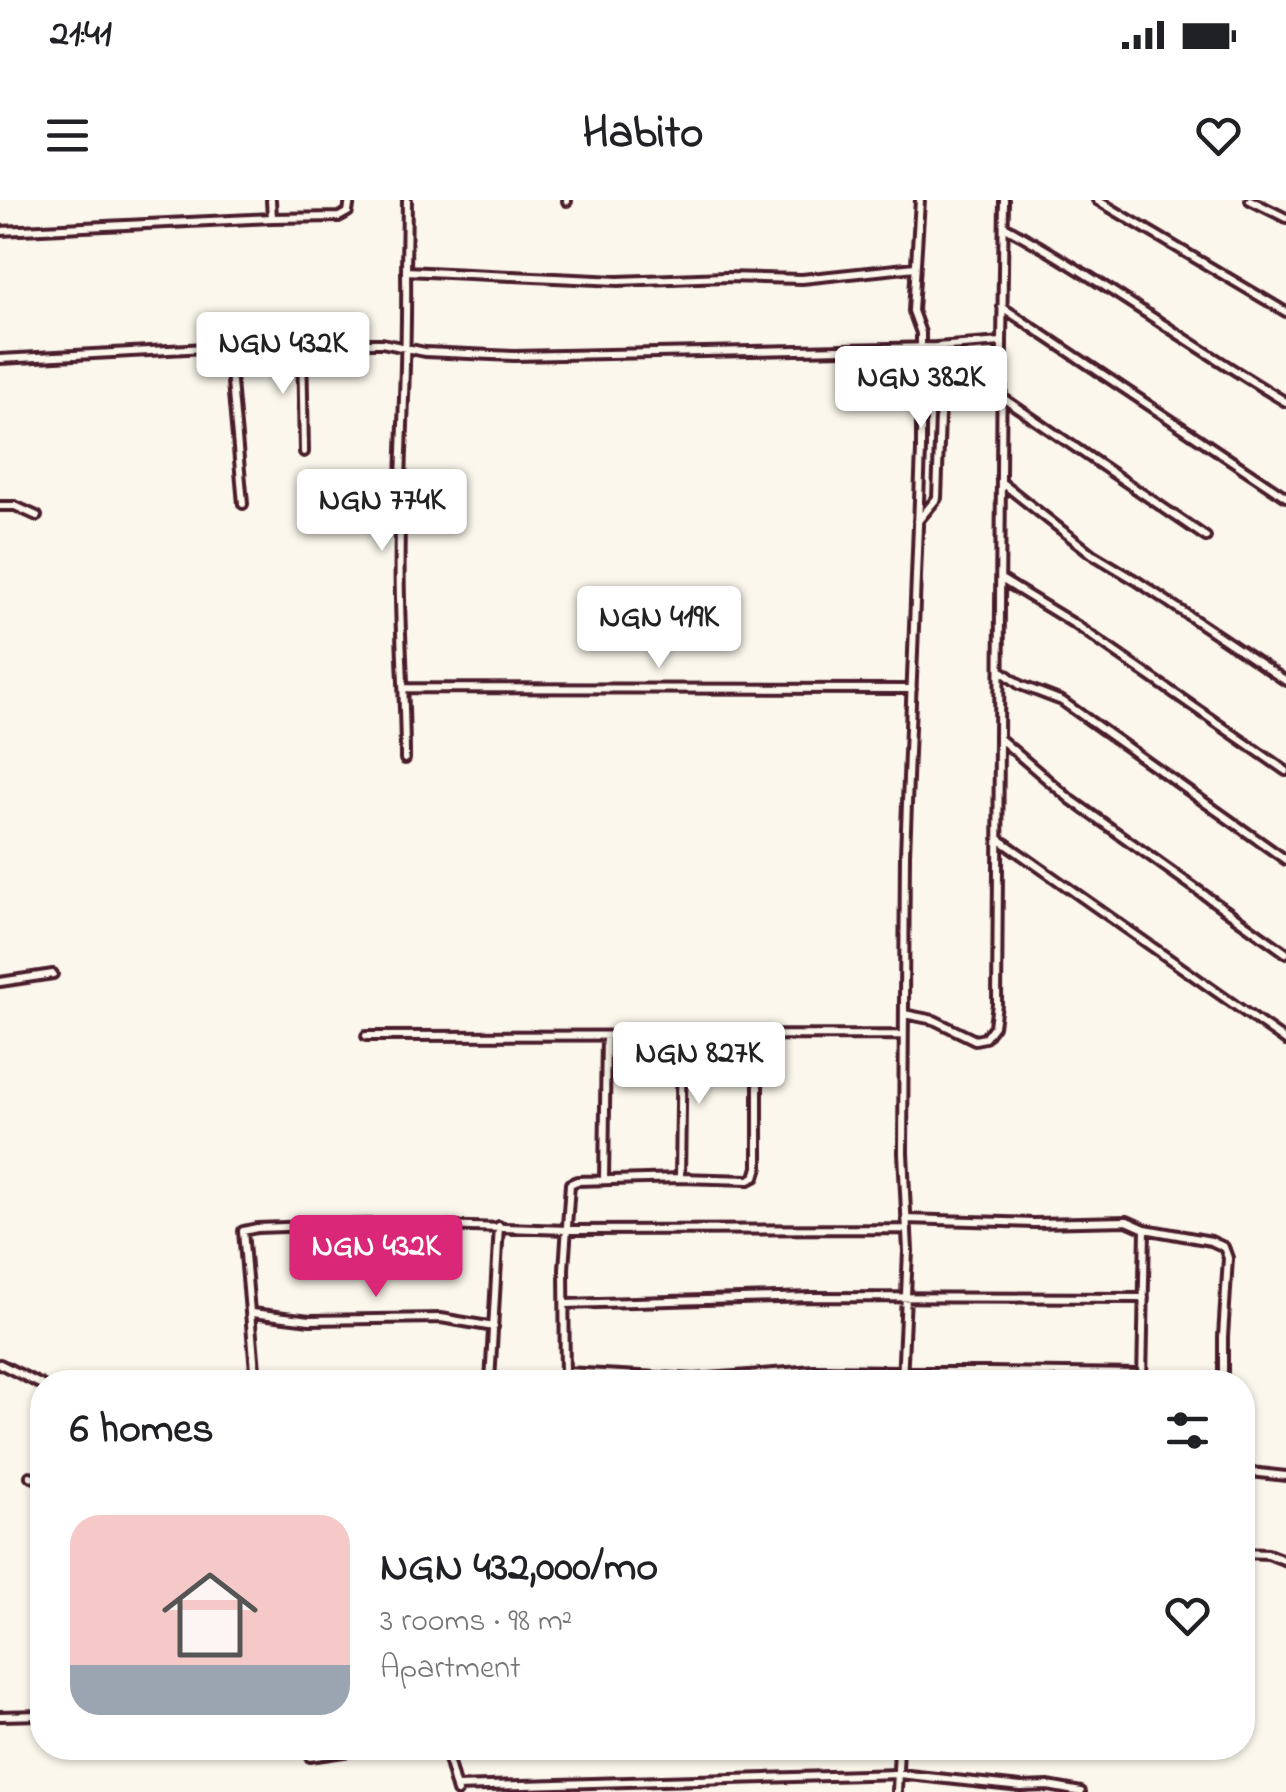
<!DOCTYPE html>
<meta charset="utf-8">
<style>
body{margin:0;font-family:"Indie Flower",sans-serif;background:#f2f2f2;color:#202124;height:100vh;display:flex;flex-direction:column;font-size:38px;white-space:nowrap}
*{box-sizing:border-box;margin:0}
p{font-size:32px;color:#757577}
.icon{flex:none;width:55px;height:55px;fill:none;stroke:currentColor;stroke-width:2;stroke-linecap:round;stroke-linejoin:round}
.map{position:relative;flex:1;overflow:hidden}
.drawer{position:absolute;left:30px;top:1170px;width:1225px;height:390px;display:flex;flex-direction:column;background:#fff;border-radius:40px;box-shadow:0 2px 8px #0004}
.drawer>*{flex:none}
.price{position:absolute;translate:-50% -85px;padding:0 22px;border-radius:10px;background:#fff;color:#222;font-size:32px;line-height:65px;filter:drop-shadow(0 2px 5px #0008)}
.price::after{content:'';position:absolute;left:50%;top:60px;width:30px;height:22px;margin-left:-15px;background:inherit;clip-path:polygon(0 0,100% 0,50% 100%)}
.price.selected{background:#db2777;color:#fff}
ul{padding:0;list-style:none}
li{display:flex;align-items:center;gap:30px;height:250px;padding:0 40px}
li+li{border-top:2px solid #e0e0e0}
li span{display:grid;place-items:center;flex:none;width:280px;height:200px;border-radius:30px;color:#555}
li>.icon{margin-inline-start:auto}
span .icon{width:120px;height:120px;fill:#fffc;stroke-width:1}
li b{font-size:42px}
h2{display:flex;justify-content:space-between;align-items:center;height:120px;padding:0 40px;font-size:42px}
.status{display:flex;justify-content:space-between;align-items:center;height:70px;padding:0 50px;background:#fff;direction:ltr}
.status svg{height:28px;fill:currentColor}
header{display:flex;justify-content:space-between;align-items:center;height:130px;padding:0 40px;background:#fff;font-size:45px;font-weight:700}
.map>svg:first-child{display:block}
.lines{fill:none;stroke-linecap:round;stroke-linejoin:round}
.street-casing{stroke:#4a1f2b;stroke-width:14}
.street{stroke:#fbf7ec;stroke-width:6}
</style>
<div class="status"><b>21:41</b><svg viewBox="0 0 49 12"><path d="M0 12V9h3v3zM5 12V6h3v6zM10 12V3h3v9zM15 12V0h3v12zM26 1h20v11H26zM47 4h2v5h-2z"/></svg></div>
<header><svg class="icon" aria-label="menu" viewBox="0 0 24 24"><path d="M4 6h16M4 12h16M4 18h16"/></svg>Habito<svg class="icon" aria-label="heart" viewBox="0 0 24 24"><path d="M12 20l-8-8c-3-5 5-10 8-4 3-6 11-1 8 4z"/></svg></header>
<div class="map">
<svg width="1286" height="1592" viewBox="0 0 1286 1592">
<rect width="100%" height="100%" fill="#fbf7ec"/>
<filter id="ink" filterUnits="userSpaceOnUse"><feTurbulence type="fractalNoise" baseFrequency=".01" numOctaves="2"/><feDisplacementMap in="SourceGraphic" scale="20" xChannelSelector="R" yChannelSelector="G"/><feConvolveMatrix kernelMatrix="1 2 1 2 8 2 1 2 1" color-interpolation-filters="sRGB"/></filter>
<g filter="url(#ink)">
<g class="lines">
<defs>
<path id="street" d="M1097,0L1286,112
M1250,0L1286,18
M567,1V0
M272,18L339,17L348,12L350,0
M1004,26C1101,79 1191,146 1286,202
M0,31L272,18L271,0
M406,71L407,0
M1002,107L1286,297
M302,143L304,252
M229,149L243,304
M0,159L302,143H382L425,152L514,156L936,147L1002,142L1004,0
M1003,198L1206,337
M1001,282L1092,354L1137,381L1286,481
M0,306H15L37,316
M918,321L937,298L941,189L936,147
M1001,379L1076,425L1286,571
M1003,472L1020,485L1062,501L1286,660
M405,488L912,489
M999,538L1070,599L1286,753
M405,559C405,505 401,452 400,399C397,289 408,180 406,71L618,81L725,77L802,79L915,67
M999,639L1286,841
M0,782L53,774
M904,814L934,820L975,840L985,838L994,826L997,804L1002,142
M366,836L903,835
M680,978L682,835
M604,980L606,836
M906,1019L1034,1023L1127,1021L1145,1029L1211,1041L1224,1047L1228,1058L1223,1137V1182
M565,1104L813,1097L1144,1098
M252,1113L310,1120L441,1118L494,1127
M0,1164L42,1185
M566,1172L695,1179L814,1170L1143,1174
M256,1182L243,1031L257,1028L368,1024L568,1030L907,1029
M490,1182L499,1026
M565,1182L564,1069L570,984L577,981L680,978L749,980L755,977L758,967V835
M902,1182L908,1051L903,953L905,654L921,250V133L913,111L920,0
M1142,1182L1145,1029
M1242,1271L1286,1276
M30,1276L42,1281
M1242,1353L1268,1354L1286,1361
M0,1516L42,1515
M445,1548L457,1592
M310,1557L371,1548
M456,1587L899,1574L1021,1587L1048,1586L1081,1592
M897,1592L899,1548"/>
</defs>
<!-- street casing -->
<use href="#street" class="street-casing"/>
<!-- street -->
<use href="#street" class="street"/>
</g>
</g>
</svg>
<b class="price" style="left:283px;top:197px">NGN 432K</b>
<b class="price" style="left:921px;top:231px">NGN 382K</b>
<b class="price" style="left:382px;top:354px">NGN 774K</b>
<b class="price" style="left:659px;top:471px">NGN 419K</b>
<b class="price" style="left:699px;top:907px">NGN 827K</b>
<b class="price selected" style="left:376px;top:1100px">NGN 432K</b>
<section class="drawer">
<h2>6 homes<svg class="icon" aria-label="filters" viewBox="0 0 24 24"><path d="M4 7h16M4 17h16"/><circle cx="9" cy="7" r="2"/><circle cx="15" cy="17" r="2"/></svg></h2>
<ul>
<li><span style="background:linear-gradient(#f6c9c9 75%,#9aa5b1 0)"><svg class="icon" aria-label="home" viewBox="0 0 24 24"><path d="M3 11l9-7 9 7M6 9v11h12V9"/></svg></span><div><b>NGN 432,000/mo</b><p>3 rooms · 98 m²</p><p>Apartment</p></div><svg class="icon" aria-label="heart" viewBox="0 0 24 24"><path d="M12 20l-8-8c-3-5 5-10 8-4 3-6 11-1 8 4z"/></svg></li>
</ul>
</section>
</div>
